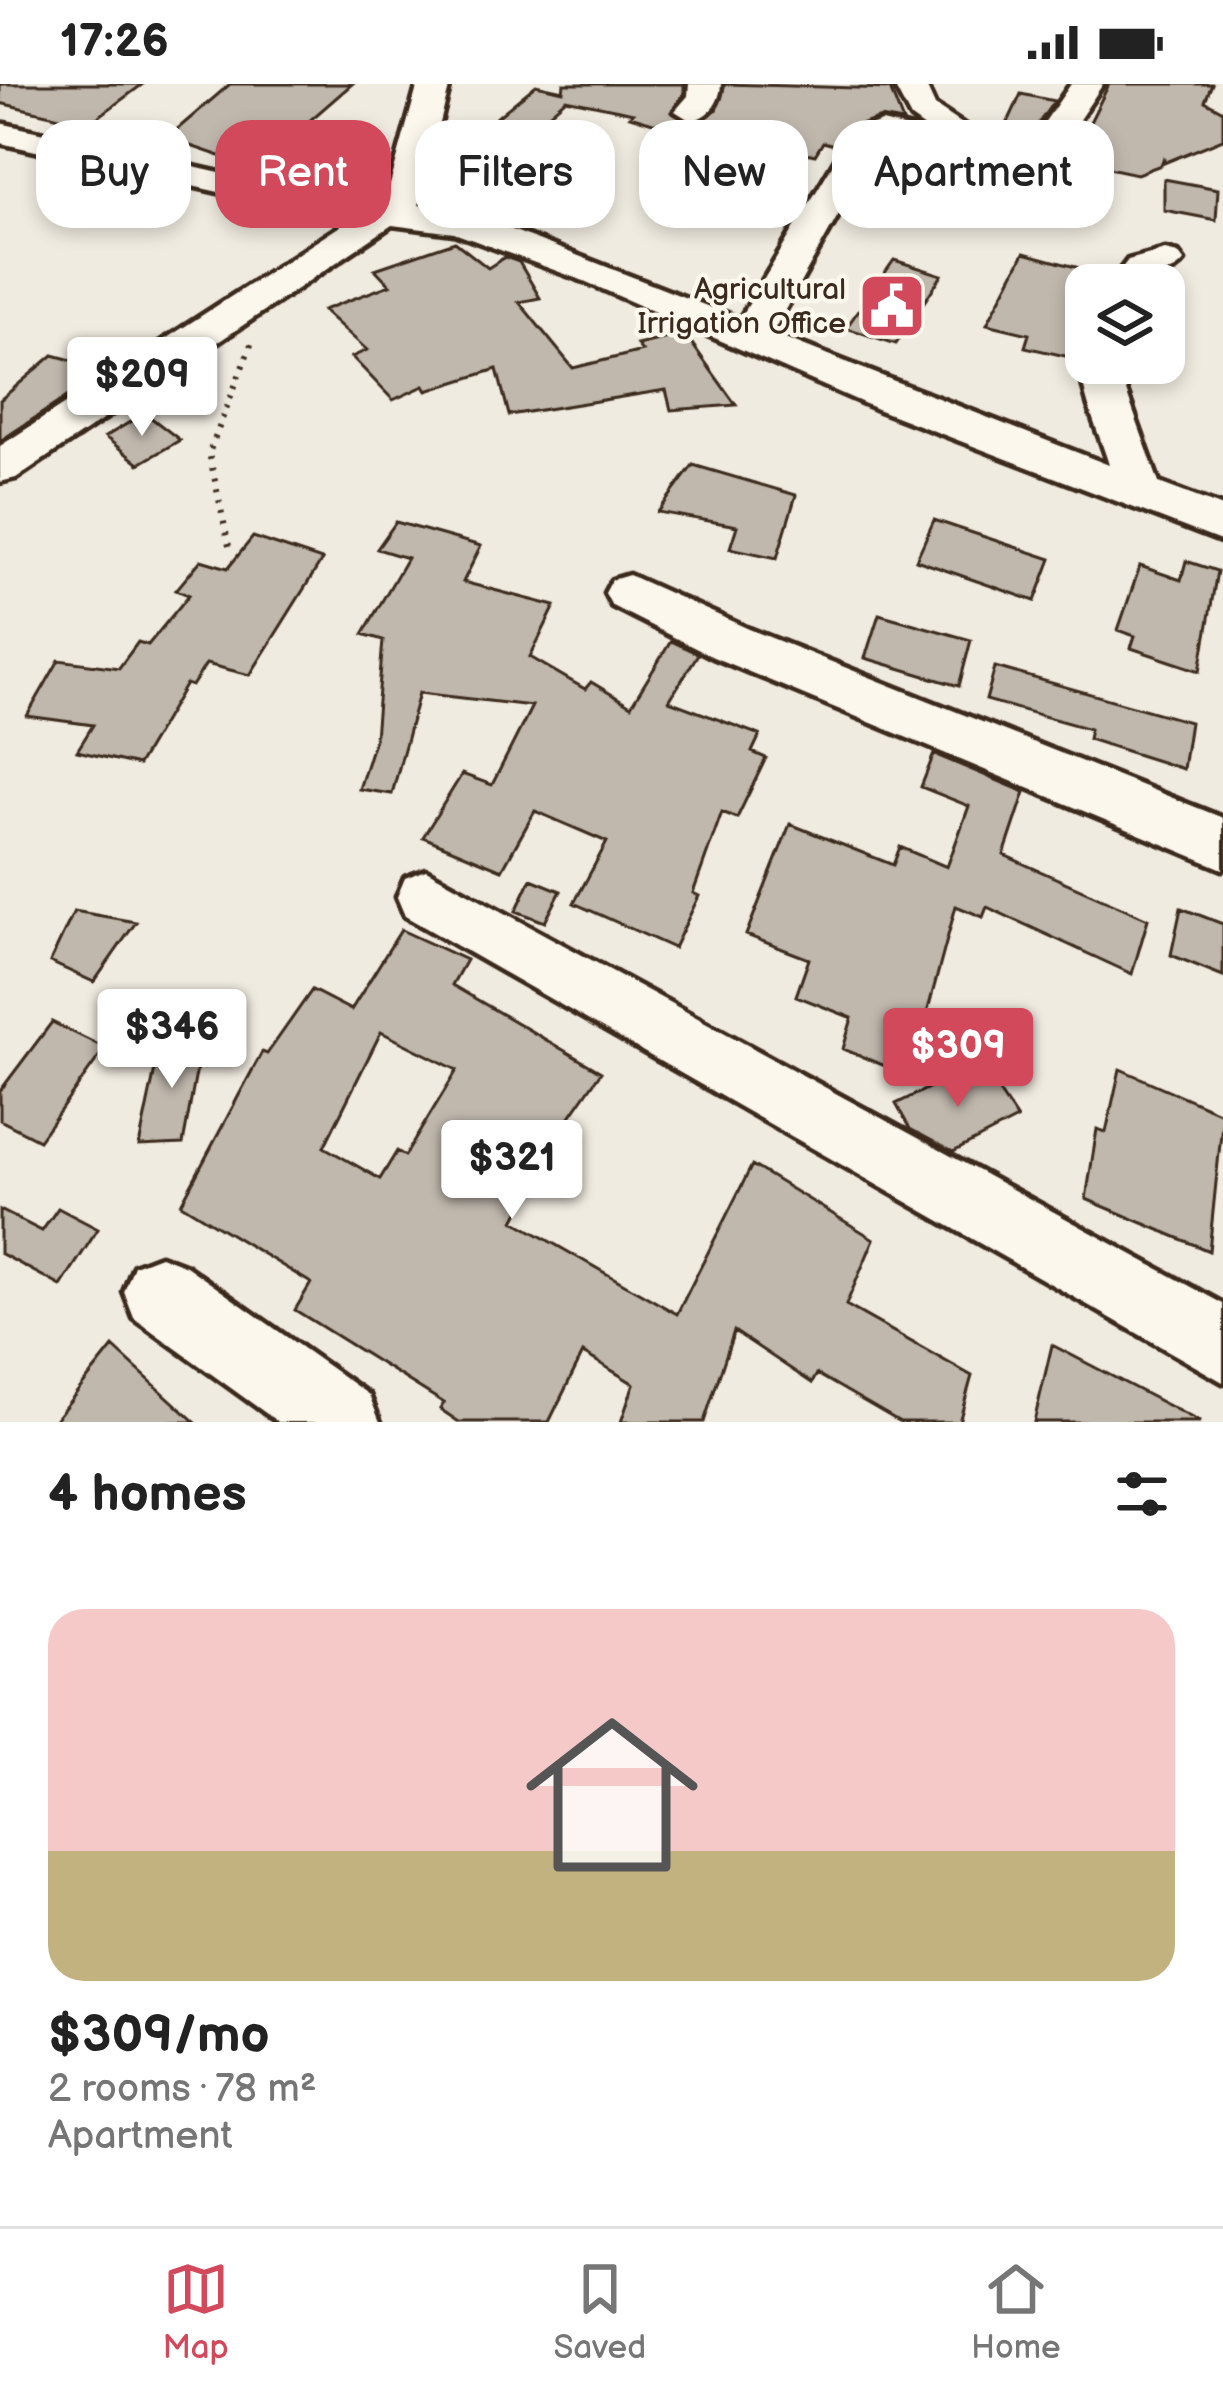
<!DOCTYPE html>
<meta charset="utf-8">
<style>
body{margin:0;font-family:"Balsamiq Sans",sans-serif;background:#f6f6f6;color:#222;height:100vh;display:flex;flex-direction:column;font-size:45px;white-space:nowrap}
*{box-sizing:border-box;margin:0}
p{font-size:39px;color:#767676}
.icon{flex:none;width:66px;height:66px;fill:none;stroke:currentColor;stroke-width:2;stroke-linecap:round;stroke-linejoin:round}
.map{position:relative;height:1338px;overflow:hidden}
.panel{display:flex;flex-direction:column;background:#fff;flex:1}
.panel>*{flex:none}
.banner{position:absolute;left:36px;top:36px;width:1152px;height:108px;display:flex;gap:24px}
.fabs{position:absolute;left:1065px;top:180px;display:grid;gap:24px}
.fabs a{display:grid;place-items:center;width:120px;height:120px;border-radius:24px;background:#fff;box-shadow:0 6px 18px #0003;font-size:60px}
.price{position:absolute;translate:-50% -102px;padding:0 27px;border-radius:12px;background:#fff;color:#222;font-size:39px;line-height:78px;filter:drop-shadow(0 3px 6px #0008)}
.price::after{content:'';position:absolute;left:50%;top:72px;width:36px;height:27px;margin-left:-18px;background:inherit;clip-path:polygon(0 0,100% 0,50% 100%)}
.price.on{background:#d1495b;color:#fff}
ul{padding:0;list-style:none}
li{display:grid;align-content:center;gap:24px;height:636px;padding:0 48px}
li span{display:grid;place-items:center;height:372px;border-radius:36px;color:#555}
li>.icon{margin-inline-start:auto}
span .icon{width:216px;height:216px;fill:#fffc;stroke-width:1}
li b{font-size:51px}
h2{display:flex;justify-content:space-between;align-items:center;height:144px;padding:0 48px;font-size:51px}
.chip{padding:0 42px;border-radius:36px;background:#fff;box-shadow:0 6px 18px #0003;font-size:42px;line-height:108px}
.chip.on{background:#d1495b;color:#fff}
.status{display:flex;justify-content:space-between;align-items:center;height:84px;padding:0 60px;background:#fff;direction:ltr}
.status svg{height:33px;fill:currentColor}
.menu{display:flex;justify-content:space-around;align-items:center;height:168px;border-top:3px solid #e0e0e0;background:#fff;font-size:33px;color:#767676}
.menu a{display:grid;justify-items:center;gap:6px}
.menu .on{color:#d1495b}
.map>svg:first-child{display:block}
.building{fill:#c0b8ad;stroke:#3b2a1e;stroke-width:3;fill-rule:evenodd}
.lines{fill:none;stroke-linecap:round;stroke-linejoin:round}
.minor-casing{stroke:#3b2a1e;stroke-width:9}
.path{stroke:#3b2a1e;stroke-width:6;stroke-dasharray:3 8;stroke-linecap:butt}
.minor{fill:#fbf7ec;fill-rule:evenodd}
.labels{text-anchor:middle;stroke-width:9;stroke-linejoin:round;paint-order:stroke}
.far-poi-label{font-size:30px;fill:#3b2a1e;stroke:#fbf7ec;text-anchor:end}
</style>
<div class="status"><b>17:26</b><svg viewBox="0 0 49 12"><path d="M0 12V9h3v3zM5 12V6h3v6zM10 12V3h3v9zM15 12V0h3v12zM26 1h20v11H26zM47 4h2v5h-2z"/></svg></div>
<div class="map">
<svg width="1223" height="1338" viewBox="0 0 1223 1338">
<rect width="100%" height="100%" fill="#f0ebe0"/>
<filter id="ink" filterUnits="userSpaceOnUse"><feTurbulence type="fractalNoise" baseFrequency=".00833" numOctaves="2"/><feDisplacementMap in="SourceGraphic" scale="24" xChannelSelector="R" yChannelSelector="G"/><feConvolveMatrix kernelMatrix="1 2 1 2 8 2 1 2 1" color-interpolation-filters="sRGB"/></filter>
<g filter="url(#ink)">
<!-- building -->
<path class="building" d="M0,0H143L89,40L0,19Z
M230,0H352L255,84L167,54Z
M564,0H684V10L671,28L692,41L716,26L725,0L890,5L903,38L881,34L851,44L838,62L823,58L815,71L719,50L712,57L630,32L633,29L566,15L449,116L427,109L432,87L536,1L563,7Z
M1109,0H1212L1205,17L1223,27V55L1164,79V73L1161,81L1137,90L1071,76Z
M1021,10L1054,17L1019,67L997,62Z
M1164,95L1218,105L1216,136L1164,126Z
M455,158L488,184L505,173L519,178L540,214L519,218L573,284L642,267L637,261L685,250L736,321L671,326L666,306L509,331L497,285L427,307L424,302L393,316L352,273L367,266L323,226L390,201L375,185Z
M1024,169L1098,189L1095,201H1086V231L1074,274L1025,263L1029,250L987,240Z
M894,176L942,191L896,260L846,244Z
M53,271L101,284L79,305L0,357V316Z
M145,329L180,356L139,380L105,353Z
M693,381L796,411L777,474L730,464L737,442L658,428Z
M934,436L1051,475L1035,517L916,476Z
M396,438L481,462L463,498L555,522L530,573L585,605L591,598L631,622L671,557L698,570L669,617L760,651L752,668L766,674L737,734L722,728L693,809L699,812L674,864L574,819L607,758L535,727L502,786L423,753L462,690L492,701L532,622L419,609L392,710L359,705L375,654L383,556L363,550L407,474L377,465Z
M253,453L322,476L250,591L206,580L192,602L186,600L138,681L77,667L93,641L27,632L59,576L119,584L138,558L148,561L189,511L176,506L201,476L228,484Z
M1186,477L1217,487L1200,587L1131,564L1135,552L1118,546L1140,482L1181,496Z
M879,530L971,556L959,602L865,574Z
M995,583L1190,638L1183,685L1088,655L1090,645L986,616Z
M934,670L1025,708L1004,771L1148,835L1132,890L987,823L983,833L956,822L910,992L843,965L852,934L796,912L809,875L746,851L790,740L893,781L900,763L947,783L969,722L921,703Z
M531,795L561,807L545,838L516,827Z
M1181,824L1223,840V892L1171,871Z
M74,827L136,838L94,898L50,878Z
M401,846L466,876L452,901L601,988L567,1037L514,1137L677,1230L752,1081L874,1155L846,1221L972,1292L959,1338H900L817,1290L812,1299L734,1247L704,1338H621L634,1300L583,1269L549,1338H459L440,1325L444,1319L295,1226L311,1199L181,1120L262,968L267,970L312,906L351,926ZM381,948L457,986L405,1072L397,1067L380,1095L324,1063Z
M52,938L105,964L39,1056L0,1036V1007Z
M203,951L183,1060L139,1062L162,952Z
M980,979L1017,1035L953,1068L910,1045L896,1020Z
M1120,985L1223,1030L1209,1167L1086,1115L1097,1045L1106,1048Z
M58,1124L98,1145L61,1202L0,1169V1126L42,1147Z
M1052,1261L1200,1338H1034Z
M113,1263L195,1338H53Z"/>
<g class="lines">
<defs>
<path id="minor" d="M418,0H450L419,121L479,133L740,235L852,48L882,38L933,50L911,34L893,0H925L935,22L982,53L984,64L1021,72L1071,0H1103L1043,89L1011,92L895,60L877,62L772,249L1109,381C1102,354 1071,291 1086,270V279H1120L1122,296L1159,399L1223,423V458L877,325L584,197L454,149L392,141L16,394L0,398V362L348,137L0,59V39L330,114L385,119Z
M689,0H721C720,19 710,32 691,37L675,27L688,12Z
M1165,166L1178,169L1184,177C1174,191 1158,187 1148,201H1109L1128,176Z
M629,491L749,545L1223,734V785L713,573L612,522L605,509L612,496Z
M426,786L1223,1220V1298L405,832L397,813L405,794Z
M160,1172L186,1182L369,1311L380,1338H278L134,1234L124,1208L134,1182Z"/>
</defs>
<!-- minor casing -->
<use href="#minor" class="minor-casing"/>
<!-- path -->
<path class="path" d="M229,462L209,369L252,258"/>
<!-- minor -->
<use href="#minor" class="minor"/>
</g>
</g>
<!-- icons -->
<defs>
<symbol id="civic-square" viewBox="-11 -11 22 22"><rect x="-9" y="-9" width="18" height="18" rx="4" fill="#d1495b" stroke="#fbf7ec"/><path d="M-.6-6.5H3V-4.5H.6V-3L4-1V1h2V6H-6V1h2V-1L-.6-3ZM-1.2 2.5V6h2.4V2.5Z" fill="#fff"/></symbol>
</defs>
<g fill-rule="evenodd">
<use href="#civic-square" x="854" y="184" width="76" height="76"/>
</g>
<g class="labels">
<!-- far-poi labels -->
<g class="far-poi-label">
<text x="846" y="215">Agricultural<tspan x="846" dy="34">Irrigation Office</tspan></text>
</g>
</g>
</svg>
<div class="fabs">
<a><svg class="icon" aria-label="layers" viewBox="0 0 24 24"><path d="M12 4l9 5-9 5-9-5zM3 14l9 5 9-5"/></svg></a>
</div>
<b class="price" style="left:142px;top:355px">$209</b>
<b class="price" style="left:172px;top:1007px">$346</b>
<b class="price on" style="left:958px;top:1026px">$309</b>
<b class="price" style="left:512px;top:1138px">$321</b>
<div class="banner">
<a class="chip">Buy</a>
<a class="chip on">Rent</a>
<a class="chip">Filters</a>
<a class="chip">New</a>
<a class="chip">Apartment</a>
</div>
</div>
<section class="panel">
<h2>4 homes<svg class="icon" aria-label="filters" viewBox="0 0 24 24"><path d="M4 7h16M4 17h16"/><circle cx="9" cy="7" r="2"/><circle cx="15" cy="17" r="2"/></svg></h2>
<ul>
<li><span style="background:linear-gradient(#f6c9c9 65%,#c2b280 0)"><svg class="icon" aria-label="home" viewBox="0 0 24 24"><path d="M3 11l9-7 9 7M6 9v11h12V9"/></svg></span><div><b>$309/mo</b><p>2 rooms · 78 m²</p><p>Apartment</p></div></li>
</ul>
</section>
<nav class="menu">
<a class="on"><svg class="icon" aria-label="map" viewBox="0 0 24 24"><path d="M3 6l6-2 6 2 6-2v14l-6 2-6-2-6 2zM9 4v14M15 6v14"/></svg>Map</a>
<a><svg class="icon" aria-label="saved" viewBox="0 0 24 24"><path d="M7 4h10v16l-5-4-5 4z"/></svg>Saved</a>
<a><svg class="icon" aria-label="home" viewBox="0 0 24 24"><path d="M3 11l9-7 9 7M6 9v11h12V9"/></svg>Home</a>
</nav>
